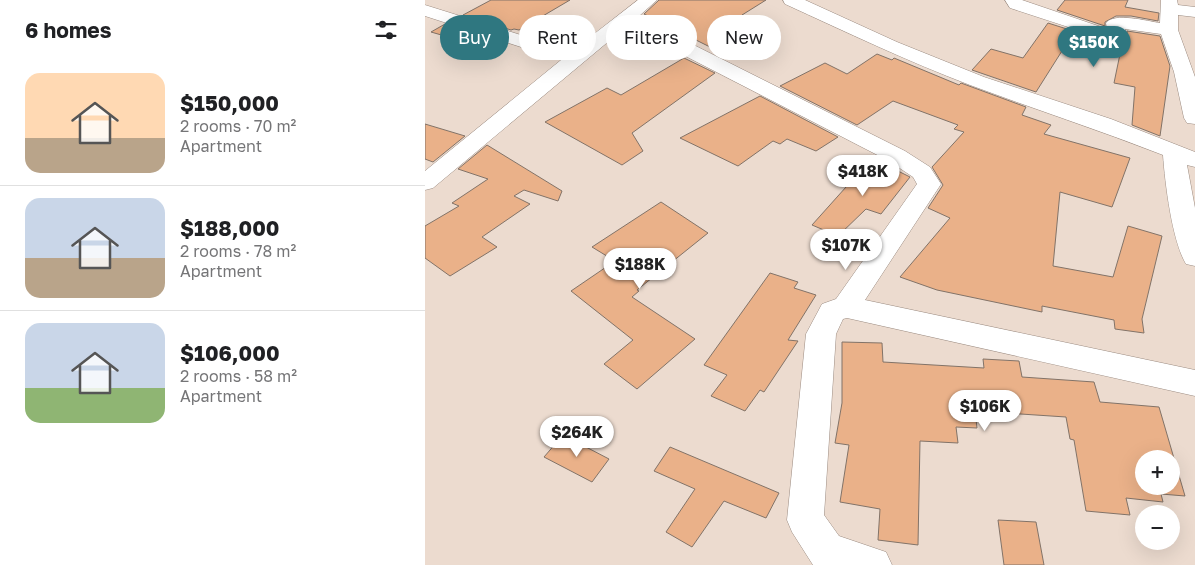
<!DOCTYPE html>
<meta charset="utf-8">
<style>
body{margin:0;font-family:"Golos Text",sans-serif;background:#f2f2f2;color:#202124;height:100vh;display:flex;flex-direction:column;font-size:19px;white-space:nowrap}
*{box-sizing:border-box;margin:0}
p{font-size:16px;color:#757577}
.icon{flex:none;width:28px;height:28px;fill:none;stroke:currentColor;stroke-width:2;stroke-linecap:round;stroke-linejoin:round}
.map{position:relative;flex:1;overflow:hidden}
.drawer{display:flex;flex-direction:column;background:#fff;width:425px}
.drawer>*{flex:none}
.hud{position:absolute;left:15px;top:15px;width:475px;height:45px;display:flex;gap:10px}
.fabs{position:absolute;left:710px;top:450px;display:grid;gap:10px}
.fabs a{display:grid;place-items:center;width:45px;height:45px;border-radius:50%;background:#fff;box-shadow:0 5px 20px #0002;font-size:25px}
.price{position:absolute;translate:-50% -42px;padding:0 11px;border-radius:18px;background:#fff;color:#222;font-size:16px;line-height:32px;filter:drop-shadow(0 1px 2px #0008)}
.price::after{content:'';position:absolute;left:50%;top:30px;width:15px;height:11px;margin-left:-8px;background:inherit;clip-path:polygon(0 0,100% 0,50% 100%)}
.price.current{background:#2f7780;color:#fff}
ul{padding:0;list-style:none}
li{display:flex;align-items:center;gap:15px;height:125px;padding:0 25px}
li+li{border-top:1px solid #e0e0e0}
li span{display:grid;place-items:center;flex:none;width:140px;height:100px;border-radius:15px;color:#555}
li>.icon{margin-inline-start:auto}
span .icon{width:60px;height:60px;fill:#fffc;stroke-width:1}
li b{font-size:21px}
h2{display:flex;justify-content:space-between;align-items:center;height:60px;padding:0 25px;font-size:21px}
.chip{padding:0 18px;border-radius:22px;background:#fff;box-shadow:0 5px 20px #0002;font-size:18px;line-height:45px}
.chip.current{background:#2f7780;color:#fff}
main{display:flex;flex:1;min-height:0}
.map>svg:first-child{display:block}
.building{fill:#eab189;stroke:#827368;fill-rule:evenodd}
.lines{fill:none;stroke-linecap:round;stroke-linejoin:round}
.minor-casing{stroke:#9b8b81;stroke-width:1}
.minor{fill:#fff;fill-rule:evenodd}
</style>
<main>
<section class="drawer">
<h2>6 homes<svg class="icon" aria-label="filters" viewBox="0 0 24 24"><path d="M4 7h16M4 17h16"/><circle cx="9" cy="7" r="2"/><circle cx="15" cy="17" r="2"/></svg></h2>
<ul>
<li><span style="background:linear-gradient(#ffd9b3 65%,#b9a48a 0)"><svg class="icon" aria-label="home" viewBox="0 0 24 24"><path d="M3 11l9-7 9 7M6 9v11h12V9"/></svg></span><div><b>$150,000</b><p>2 rooms · 70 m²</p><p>Apartment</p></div></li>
<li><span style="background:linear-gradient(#c9d6e8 60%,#b9a48a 0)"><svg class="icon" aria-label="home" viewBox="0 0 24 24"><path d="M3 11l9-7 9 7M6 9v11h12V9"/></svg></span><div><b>$188,000</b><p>2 rooms · 78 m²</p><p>Apartment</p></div></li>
<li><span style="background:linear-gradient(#c9d6e8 65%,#8fb573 0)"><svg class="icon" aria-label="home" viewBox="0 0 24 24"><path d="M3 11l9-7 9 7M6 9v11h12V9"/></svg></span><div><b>$106,000</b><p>2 rooms · 58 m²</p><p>Apartment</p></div></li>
</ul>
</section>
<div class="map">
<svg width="770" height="565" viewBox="0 0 770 565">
<rect width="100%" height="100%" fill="#ecdbcf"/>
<!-- building -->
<path class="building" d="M66,0H145L94,30L89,29L86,30L38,15Z
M234,0H341L317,15L341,22L297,53L219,14Z
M640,0H703L700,7L734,13L733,21L706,16H691L680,22V26L632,10Z
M623,23L683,42L700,40L702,36V31L735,36L745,66L735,136L707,125L710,87L689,83L695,54L642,43L611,92L547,70L566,49L598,58Z
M20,24L69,40L58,47L6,32Z
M452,54L467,60L469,58L534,85L536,83L601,107L597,115L626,125L619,134L705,158L687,207L635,192L628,266L688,277L703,226L737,236L717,319L719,333L690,329L689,320L617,306V312L512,290L475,277L525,218L503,208L518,185L507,167L539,132L529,129L533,125L468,101L432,125L355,86L400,63L422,74Z
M259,58L290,73L207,133L218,151L197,165L120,122L182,88L196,95Z
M335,96L413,137L391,151L362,139L355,144L348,141L313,166L255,138Z
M0,124L40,136L8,162L0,159Z
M62,145L137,191L133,201L99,190L89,196L105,204L57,237L72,247L25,276L0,258V226L34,206L27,203L63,179L33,169Z
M447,158L485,177L456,214L441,209L413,236L387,225Z
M236,202L283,233L212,290L214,291L207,297L270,339L212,389L179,364L208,340L146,291L190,261L167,247Z
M345,273L373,282L369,288L391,295L363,340L373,341L339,392L335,390L320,411L286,396L302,375L279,365Z
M417,342L457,343L458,362L559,368L558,359L594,361L597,377L669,382L675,402L734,407L760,496L736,494L738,502L701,498L705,515L661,511L649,440L645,439L641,417L550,411L552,428L531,427L533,443L495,441L493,545L453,540L455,509L415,502L424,445L410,443L417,403ZM719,459H746V486H719Z
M138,435L184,459L167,482L119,457Z
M245,447L354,493L341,518L299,501L267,547L241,532L270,489L229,471Z
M573,520L611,522L619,565H579Z"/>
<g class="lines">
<defs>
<path id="minor" d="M213,0H232L213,17L480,151L505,167L516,184L440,300L770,370V396L422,318L418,319L411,334L399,515L414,536L461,552L467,565H388L367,532L362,520L381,334L397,304L411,299L492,184L488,177L464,161L202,26L8,188L0,190V171L136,60L0,16V5L147,51Z
M358,0H380L472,42L559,77L686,119L770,152V167L762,165L770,208V266L761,264C747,241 740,183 738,155C674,130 609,109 545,85C482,61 421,32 360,4Z
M580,0H597L682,29L681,23C689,12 722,21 735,23L736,0H752L753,5L770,7V17L753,15V30L770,77V124L762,123L759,118L749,72L736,34L700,29L701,35L698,39L683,40L585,8Z"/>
</defs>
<!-- minor casing -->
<use href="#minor" class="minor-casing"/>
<!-- minor -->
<use href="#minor" class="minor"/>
</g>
</svg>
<div class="fabs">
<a>+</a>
<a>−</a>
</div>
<b class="price current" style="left:669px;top:68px">$150K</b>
<b class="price" style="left:438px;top:197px">$418K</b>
<b class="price" style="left:421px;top:271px">$107K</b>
<b class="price" style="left:215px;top:290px">$188K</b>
<b class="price" style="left:560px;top:432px">$106K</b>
<b class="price" style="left:152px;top:458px">$264K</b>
<div class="hud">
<a class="chip current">Buy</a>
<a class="chip">Rent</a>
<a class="chip">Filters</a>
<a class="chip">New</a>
</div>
</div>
</main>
